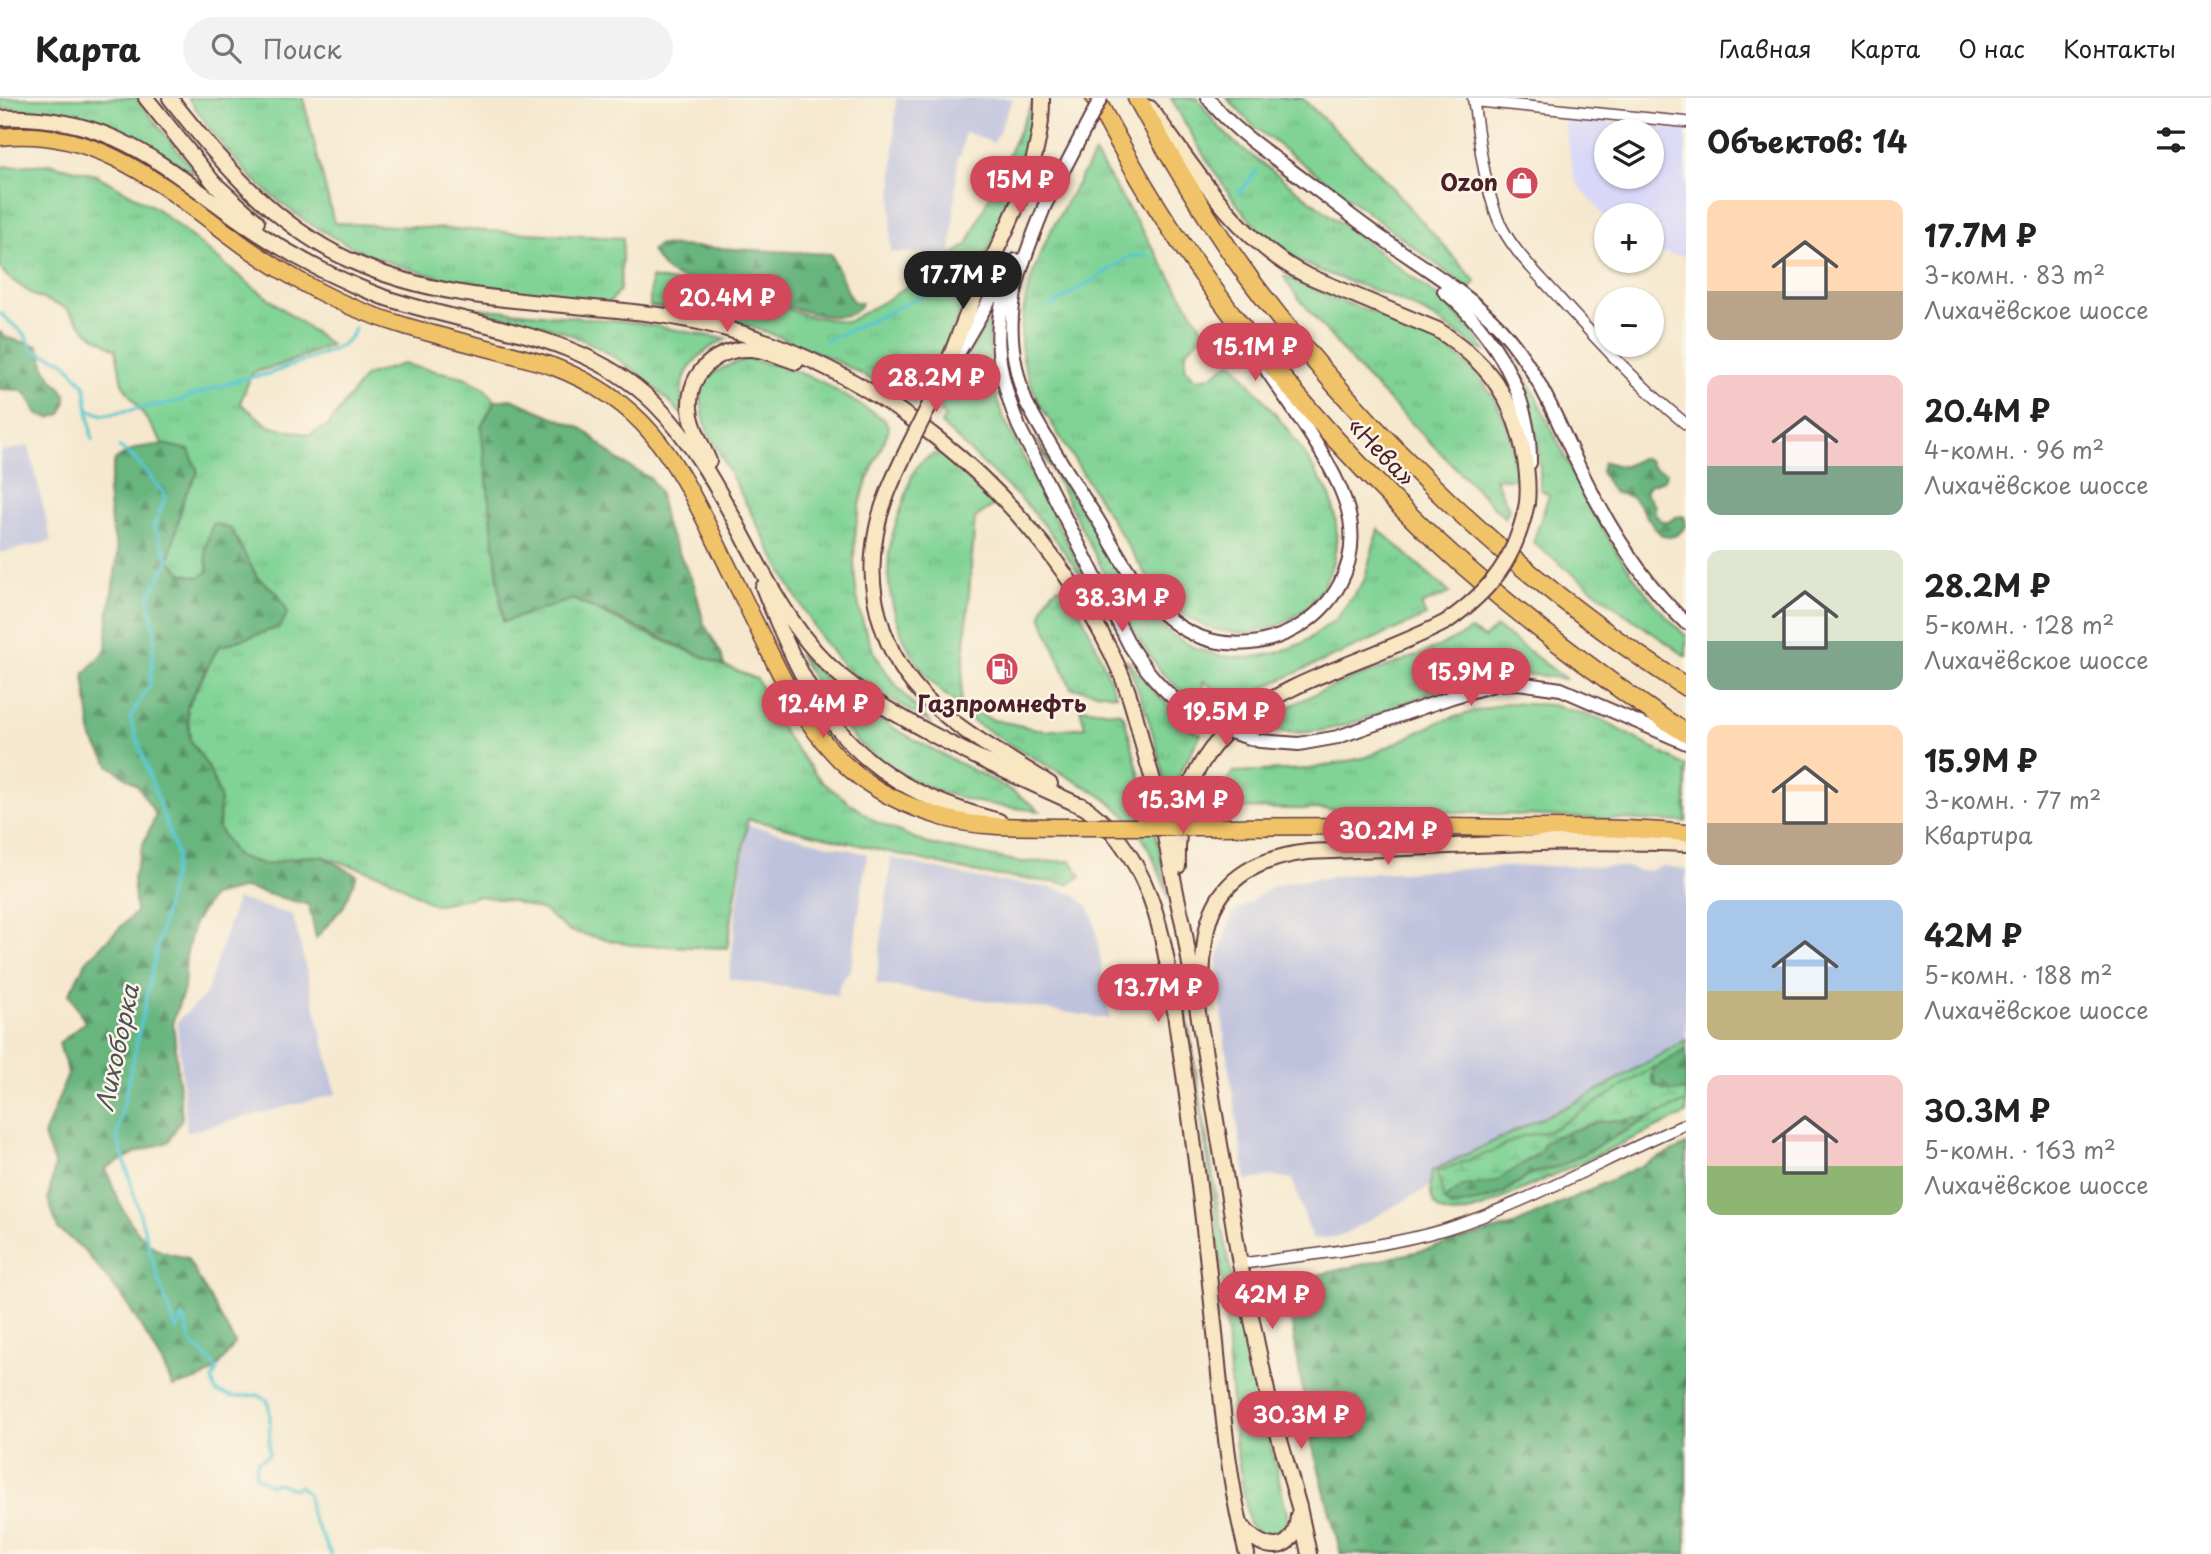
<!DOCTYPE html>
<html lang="ru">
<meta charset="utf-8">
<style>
body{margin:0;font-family:"Playpen Sans",sans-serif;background:#f2f2f2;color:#222;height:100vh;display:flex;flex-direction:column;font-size:26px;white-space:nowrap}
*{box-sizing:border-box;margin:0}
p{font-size:23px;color:#767676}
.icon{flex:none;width:38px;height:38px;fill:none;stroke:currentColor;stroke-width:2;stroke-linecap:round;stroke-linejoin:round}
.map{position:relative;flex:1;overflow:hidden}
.panel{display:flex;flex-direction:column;background:#fff;width:525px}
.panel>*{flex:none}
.tools{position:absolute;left:1594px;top:21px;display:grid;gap:14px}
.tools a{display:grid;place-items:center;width:70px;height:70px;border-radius:50%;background:#fff;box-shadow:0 2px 5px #0004;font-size:35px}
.price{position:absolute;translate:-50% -60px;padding:0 16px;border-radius:24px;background:#d1495b;color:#fff;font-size:23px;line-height:46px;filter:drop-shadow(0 2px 4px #0008)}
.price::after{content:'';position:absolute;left:50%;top:42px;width:21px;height:16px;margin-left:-10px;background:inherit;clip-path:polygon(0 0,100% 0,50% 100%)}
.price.on{background:#222;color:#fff}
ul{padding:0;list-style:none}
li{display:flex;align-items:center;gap:21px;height:175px;padding:0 21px}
li span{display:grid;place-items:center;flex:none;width:196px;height:140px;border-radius:14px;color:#555}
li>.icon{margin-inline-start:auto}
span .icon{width:84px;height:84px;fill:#fffc;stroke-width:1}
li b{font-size:30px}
h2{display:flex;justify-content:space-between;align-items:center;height:84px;padding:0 21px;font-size:30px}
header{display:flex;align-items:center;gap:42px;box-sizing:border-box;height:98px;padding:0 35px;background:#fff;border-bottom:2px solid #e0e0e0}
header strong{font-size:33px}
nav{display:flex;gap:38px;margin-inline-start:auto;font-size:24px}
.search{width:490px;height:63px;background:#f2f2f2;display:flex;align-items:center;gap:18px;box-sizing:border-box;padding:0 24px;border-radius:38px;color:#767676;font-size:26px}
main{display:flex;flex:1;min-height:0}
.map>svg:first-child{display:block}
.built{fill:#d8d7f8;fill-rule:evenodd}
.industrial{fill:#bfc2dd}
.grass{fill:url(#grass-tufts);stroke:#657960;stroke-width:2}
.forest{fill:url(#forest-firs);stroke:#596a54;stroke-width:2}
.wetland{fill:url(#wetland-marsh);stroke:#657960;stroke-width:2}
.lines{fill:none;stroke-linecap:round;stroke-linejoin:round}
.stream{stroke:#59c7cf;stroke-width:3.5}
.minor-casing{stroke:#643d43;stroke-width:13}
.tertiary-casing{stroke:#643d43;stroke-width:16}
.secondary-casing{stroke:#643d43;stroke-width:18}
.trunk-casing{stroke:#643d43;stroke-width:19}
.motorway-casing{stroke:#643d43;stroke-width:21}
.minor{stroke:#fff;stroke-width:10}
.tertiary{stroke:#fff;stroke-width:12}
.secondary{stroke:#f9e7c3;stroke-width:14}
.trunk{stroke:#f0c369;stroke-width:16}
.motorway{stroke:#f0c369;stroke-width:18}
.tertiary-bridge-casing{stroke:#643d43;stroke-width:16;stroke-linecap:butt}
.secondary-bridge-casing{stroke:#643d43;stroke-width:18;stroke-linecap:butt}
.trunk-bridge-casing{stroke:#643d43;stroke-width:19;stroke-linecap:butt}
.tertiary-bridge{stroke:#fff;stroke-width:12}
.secondary-bridge{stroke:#f9e7c3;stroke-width:14}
.trunk-bridge{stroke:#f0c369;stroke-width:16}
.labels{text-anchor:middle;stroke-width:5;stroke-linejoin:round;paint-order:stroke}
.poi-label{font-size:23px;font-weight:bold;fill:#4a1f2b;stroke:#fcf5e5;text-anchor:end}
.street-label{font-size:23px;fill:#4a1f2b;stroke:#fcf5e5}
.water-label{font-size:24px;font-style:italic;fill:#4e515c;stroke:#fcf5e5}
</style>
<header>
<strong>Карта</strong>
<div class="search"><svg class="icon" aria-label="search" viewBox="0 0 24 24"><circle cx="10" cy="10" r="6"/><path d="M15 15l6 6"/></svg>Поиск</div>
<nav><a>Главная</a><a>Карта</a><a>О нас</a><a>Контакты</a></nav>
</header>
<main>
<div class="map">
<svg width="1686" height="1456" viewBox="0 0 1686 1456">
<defs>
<pattern id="grass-tufts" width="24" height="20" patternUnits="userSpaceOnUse" patternTransform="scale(1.75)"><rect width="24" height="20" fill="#80d395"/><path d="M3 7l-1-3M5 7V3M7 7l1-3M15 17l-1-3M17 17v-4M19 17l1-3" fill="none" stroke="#70b581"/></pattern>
<pattern id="forest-firs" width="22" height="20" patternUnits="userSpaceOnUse" patternTransform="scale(1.75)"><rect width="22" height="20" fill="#68b57e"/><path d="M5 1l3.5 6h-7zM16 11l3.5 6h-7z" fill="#589367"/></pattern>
<pattern id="wetland-marsh" width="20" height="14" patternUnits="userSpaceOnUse" patternTransform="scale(1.75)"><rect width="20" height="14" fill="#80d395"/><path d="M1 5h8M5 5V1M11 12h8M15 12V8" fill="none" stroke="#70b581"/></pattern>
</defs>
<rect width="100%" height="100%" fill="#fcf5e5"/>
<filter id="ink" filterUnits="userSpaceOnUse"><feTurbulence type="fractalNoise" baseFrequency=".0143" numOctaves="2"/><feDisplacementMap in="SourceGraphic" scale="14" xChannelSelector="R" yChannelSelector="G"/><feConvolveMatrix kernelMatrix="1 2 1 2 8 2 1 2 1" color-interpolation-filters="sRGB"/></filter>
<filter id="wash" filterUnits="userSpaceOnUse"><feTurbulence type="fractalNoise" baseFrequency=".00686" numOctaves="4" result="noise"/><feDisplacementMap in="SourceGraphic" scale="28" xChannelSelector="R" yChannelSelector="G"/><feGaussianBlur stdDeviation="1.57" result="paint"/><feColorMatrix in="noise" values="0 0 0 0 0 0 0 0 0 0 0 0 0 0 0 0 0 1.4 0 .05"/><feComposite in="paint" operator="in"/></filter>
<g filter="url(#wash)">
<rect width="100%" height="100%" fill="#f5e8ce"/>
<!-- built -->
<path class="built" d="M1568,20L1686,32V158L1652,154V117H1606V120L1575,83L1564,25ZM1606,33H1652V79H1606Z"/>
<!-- industrial -->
<path class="industrial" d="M896,0H1013L994,45L966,34L964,37L961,57L958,58L951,157L890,154Z
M29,348L51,443L0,455V354Z
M747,727L867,756L851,871L840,885L837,897L729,881Z
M891,760L980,781L1055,790L1073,796L1088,808L1094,822L1110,921L876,886Z
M1526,768L1626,769L1639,773L1652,772L1663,768L1686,771V942L1586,998L1432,1073L1429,1089L1340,1138L1312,1141L1292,1081L1274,1078L1246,1083L1225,944L1217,862L1232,816L1270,790L1290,784L1355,776Z
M237,801L293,817L336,996L187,1034L177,924L206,896Z"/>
<!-- grass -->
<path class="grass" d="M0,0H136L194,73L193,76C130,31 78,10 0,11Z
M188,0H303L334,125L623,140L620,192L610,204C471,192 330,173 233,59C217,41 202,20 188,0Z
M1171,0H1197L1216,26L1234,44L1443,203L1472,233L1486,253L1480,252C1455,233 1431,217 1403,204C1371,189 1335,181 1303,165C1244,134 1203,57 1171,0Z
M1227,0H1302L1377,73L1476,184L1469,191L1252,27Z
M1032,5L1033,30L1022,77L924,294L910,282V290L920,299L915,307C851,267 783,235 709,217C690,213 669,211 650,208L651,180L744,196L808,218L847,224L890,200L967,147Z
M1095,56L1205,235L1186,253L1185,270L1195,281L1210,279L1232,263C1261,300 1295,336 1318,378C1322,385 1329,393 1331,401C1353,472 1306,542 1228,534C1196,531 1173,509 1153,488L1039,305C1030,284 1020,262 1021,238C1023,172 1062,110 1095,56Z
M51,66L96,77L156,110L244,182L331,247L284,266L252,275L240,305L269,328L310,337L328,328L365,278L403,266L464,279L483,289L495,303L482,330L503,524L573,501L645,535L757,581L786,638L821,683L874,723L928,746L1021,764L1071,763L1081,778L1069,786L983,776L748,721L727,850L632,847L569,833L544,813L512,803L478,798L434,807L387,779L321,758L298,759L266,767L236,758L219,731L220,699L208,669L190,642L187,609L218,549L280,529L278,496L257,479L231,431L205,450L208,474L199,480L183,476L169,462L184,399L198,374L189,353L163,346L122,285L116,252L88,234L66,210L35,198L8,179L0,170V69Z
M1285,178C1305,186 1324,196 1344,204C1359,210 1375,214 1390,220C1464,249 1514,299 1516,381H1495L1509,411L1505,420L1357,270L1292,192L1284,179Z
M475,210L638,225L726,241C692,257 675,279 683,318C652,284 617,256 574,238C544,225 507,220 475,212Z
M989,221C989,262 989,283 1004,321L1094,497L1051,435L1027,407L941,326L945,318L939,312Z
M1484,224L1509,251L1521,270C1571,364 1606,464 1686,538V558L1625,516L1533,445L1549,397L1540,391C1542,323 1523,278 1484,224Z
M747,261L785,269L820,283L885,322L889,331C882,349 873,367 866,386C849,435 850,496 870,545C883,576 908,602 932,626L880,594L845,570L821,540L788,485L707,331C692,286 705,274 747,261Z
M1035,339L1148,515L1173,538L1195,550L1220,558L1248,560L1276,555L1303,545L1336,521L1364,483L1378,431L1450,495L1421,507L1426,518L1273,585L1233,607L1203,582L1207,609L1188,599L1162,575L1136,537Z
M939,354L994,407L975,420L960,609C951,601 940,593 932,584C900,549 881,490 891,444C893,430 900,416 904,403C912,378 912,363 939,354Z
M1060,489C1079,498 1107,575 1116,597L1071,590L1041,518C1043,507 1049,493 1060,489Z
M1496,529L1566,581C1529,575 1495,574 1459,585C1391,605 1332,649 1258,630C1316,582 1405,571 1471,532L1484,540Z
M798,555C812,568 826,583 841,595C867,616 898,633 928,649C966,670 1006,685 1040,713C979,707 923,697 875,657C868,652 860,647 854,640C832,614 815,585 798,555Z
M1126,561C1147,586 1166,609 1193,627L1191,631L1201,636L1180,675L1169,710C1161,653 1147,614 1126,561Z
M1505,605L1551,607L1598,620L1686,668V724L1404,712L1207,710L1233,674L1310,671L1367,659L1441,623Z
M1080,610L1120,615L1124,619L1159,749L1169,801C1160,775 1151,751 1135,729C1116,703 1085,688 1057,673C1025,655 992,637 961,615L965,611L994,622L1046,633L1085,629Z
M1180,876L1221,1126L1243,1232L1287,1416C1288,1431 1283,1442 1267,1443L1249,1426L1235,1344L1226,1222L1214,1105Z
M1686,942V1016L1493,1105C1458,1121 1423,1126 1432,1073L1586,999Z"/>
<!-- forest -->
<path class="forest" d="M658,147L831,156L852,203L861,205C849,239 765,198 741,193C720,188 686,186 668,174C662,170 656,159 651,153Z
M0,234L8,240L38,248C43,256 42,261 45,269C53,291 76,289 61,316L50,320L37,316C24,290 28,292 0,291Z
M511,301L583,331L619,363L650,380L659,393L665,426L694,486L704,526L721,555L724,568L573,501L503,524L481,329L495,303Z
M163,346L189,352L198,374L184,399L169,462L183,476L199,479L208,474L205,450L213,425L231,431L257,479L278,496L288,514L280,529L218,549L187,609L190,642L208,669L220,699L219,731L236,758L266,767L298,759L321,758L357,777L344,808L316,840L309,807L245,790L212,798L194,825L186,858L184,891L173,923L182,1020L168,1044L137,1054L106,1070C116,1100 129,1131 155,1150C163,1156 177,1157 187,1160L235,1245C212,1279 212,1278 173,1289L160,1260L126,1204L84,1152L58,1131L48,1100L55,1068L44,1038L68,976L59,945L85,924L69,896L87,862L136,814L133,780L143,746L156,717L138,688L110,668L92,641L84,576L106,552L108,521L118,456L111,425L108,393L115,362L136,350Z
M1641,360L1649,362L1652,369L1667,375L1664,382L1649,387L1645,394L1655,408V416L1660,422L1668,424L1676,419L1684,418L1686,428C1660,460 1649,414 1634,401C1629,396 1620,397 1613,394L1601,374L1603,364C1611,364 1618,370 1625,368C1631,366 1636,362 1641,360Z
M1686,951V992C1668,996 1651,992 1653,971Z
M1651,1019L1561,1068L1531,1076L1503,1095L1482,1103L1450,1109L1444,1102L1462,1088L1513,1071L1531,1061L1540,1054L1545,1044L1554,1039L1596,1024Z
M1686,1047V1456H1341L1310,1338L1288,1202L1305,1180L1424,1152L1514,1127Z"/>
<!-- wetland -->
<path class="wetland" d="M1656,968C1642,990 1669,996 1686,992V1004L1651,1019L1596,1024L1554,1039L1545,1044L1540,1054L1495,1084L1462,1088L1444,1102L1437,1074L1491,1054L1522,1038L1546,1034L1556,1029Z"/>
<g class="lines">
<!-- stream -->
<path class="stream" d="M1239,96L1256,73
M1051,208L1131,158L1148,157
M0,215L25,237L32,252L64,263L85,288L92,341
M826,243L927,196L935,195
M88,311L103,317L175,304L241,281L268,276L330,253L342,247L352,237L355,230
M119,349L134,360L166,398L154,428L169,462L149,499L155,537L150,586L130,620L177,757L117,1037L159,1183L177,1233L183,1218L191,1244L212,1264L217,1272L212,1282L216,1294L234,1299L258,1297L268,1303L270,1317L269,1357L257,1364L255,1377L269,1386L278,1385L294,1391L299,1388L308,1396L311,1417L331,1456"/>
</g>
</g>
<g filter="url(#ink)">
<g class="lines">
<defs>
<path id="minor" d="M1473,0C1479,40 1483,83 1498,121C1511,152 1538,176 1560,201C1600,245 1640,289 1686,326
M1474,3L1686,24
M1240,1166C1309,1156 1379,1151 1446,1131C1529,1105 1606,1060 1686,1026"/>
<path id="tertiary" d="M1208,0C1228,27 1257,47 1284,67C1318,92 1351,119 1386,143C1424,170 1468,195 1500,230C1538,271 1557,323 1581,373C1608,428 1641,483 1686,525
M1047,102C1017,179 996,220 1026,304C1047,344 1073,383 1098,422C1119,457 1139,499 1173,524C1249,581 1366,518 1350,421C1341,372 1291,310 1264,268
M1044,109L1065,69
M1016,162C989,222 995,270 1019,329L1130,548C1150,579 1172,603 1204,623
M1444,193C1495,236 1531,297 1530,365
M952,266L1003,179
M1260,643L1299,646L1338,639L1452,599L1497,586L1518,585L1561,591L1686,645"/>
<path id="secondary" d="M146,0L214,85L257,124
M170,0C220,64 273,126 349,162C452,209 564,202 673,219C863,250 1039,395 1118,569C1129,593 1136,618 1142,644C1147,665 1155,685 1159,706C1167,746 1173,786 1183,825L1240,1166L1270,1307L1299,1409L1309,1456
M1150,10C1193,68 1239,145 1306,177L1438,232C1486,263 1511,296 1523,351C1527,370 1529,385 1527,405
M0,20C117,16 163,70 252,131C292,158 338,182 383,199C476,231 582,233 655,306C721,372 748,465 803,538C836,583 882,609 930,635C982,663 1034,687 1088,711
M934,298C949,265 960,231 975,198C1003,135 1043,72 1042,0
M908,350C895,377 881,405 876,435C863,500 887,569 939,612C972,641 1013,662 1050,686
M709,363C703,349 694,333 691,318C684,280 712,251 749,251C764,251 782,259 796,264
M763,489C815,620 856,686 999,723
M1081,707C1115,729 1136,762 1150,799C1168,847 1172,900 1180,950C1194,1041 1205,1133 1214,1225C1222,1304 1227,1379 1247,1456
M1178,768C1173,596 1327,586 1446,524
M1201,896C1202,877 1203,856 1206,836C1215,781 1258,760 1308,754C1434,750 1560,740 1686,746
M1243,1429C1264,1456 1295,1456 1298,1418"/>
<path id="trunk" d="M0,39C102,28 170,94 246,149C275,169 306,188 338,203C406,234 481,246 552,268C644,303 673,357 714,440C733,478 751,517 770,555C791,598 814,640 851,672C877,695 911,710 945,720C983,731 1026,728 1066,729
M1212,729C1312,728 1411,728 1510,730C1569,730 1628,729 1686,735"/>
<path id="motorway" d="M1095,0C1121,48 1147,96 1178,141C1287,302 1421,444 1577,559C1613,586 1648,612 1686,635
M1137,0C1172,63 1209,126 1252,184C1371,343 1518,481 1686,589"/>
</defs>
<!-- minor casing -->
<use href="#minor" class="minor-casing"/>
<!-- tertiary casing -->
<use href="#tertiary" class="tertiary-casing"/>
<!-- secondary casing -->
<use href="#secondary" class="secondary-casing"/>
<!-- trunk casing -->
<use href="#trunk" class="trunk-casing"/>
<!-- motorway casing -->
<use href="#motorway" class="motorway-casing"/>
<!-- minor -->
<use href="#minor" class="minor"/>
<!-- tertiary -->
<use href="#tertiary" class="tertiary"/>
<!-- secondary -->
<use href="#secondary" class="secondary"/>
<!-- trunk -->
<use href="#trunk" class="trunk"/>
<!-- motorway -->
<use href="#motorway" class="motorway"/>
<defs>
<path id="tertiary-bridge" d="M1065,69L1101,0
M1204,623L1220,631L1260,643"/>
<path id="secondary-bridge" d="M908,350L934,298
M1446,524C1492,492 1516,460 1527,405"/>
<path id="trunk-bridge" d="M1066,729H1212"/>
</defs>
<!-- tertiary-bridge casing -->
<use href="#tertiary-bridge" class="tertiary-bridge-casing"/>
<!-- secondary-bridge casing -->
<use href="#secondary-bridge" class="secondary-bridge-casing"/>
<!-- trunk-bridge casing -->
<use href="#trunk-bridge" class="trunk-bridge-casing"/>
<!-- tertiary-bridge -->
<use href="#tertiary-bridge" class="tertiary-bridge"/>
<!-- secondary-bridge -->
<use href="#secondary-bridge" class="secondary-bridge"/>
<!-- trunk-bridge -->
<use href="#trunk-bridge" class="trunk-bridge"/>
</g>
</g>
<!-- icons -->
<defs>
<symbol id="shop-disc" viewBox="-11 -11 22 22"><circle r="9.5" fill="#d1495b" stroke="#fcf5e5"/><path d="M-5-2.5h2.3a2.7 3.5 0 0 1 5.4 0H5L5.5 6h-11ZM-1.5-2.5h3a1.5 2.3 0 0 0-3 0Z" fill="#fff"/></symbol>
<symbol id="fuel-disc" viewBox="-11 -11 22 22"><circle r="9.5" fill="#d1495b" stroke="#fcf5e5"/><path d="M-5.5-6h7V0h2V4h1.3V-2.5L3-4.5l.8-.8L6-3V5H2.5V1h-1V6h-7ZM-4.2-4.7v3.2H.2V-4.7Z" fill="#fff"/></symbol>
</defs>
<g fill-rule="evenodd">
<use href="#shop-disc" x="1503" y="66" width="38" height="38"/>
<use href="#fuel-disc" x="983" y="552" width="38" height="38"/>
</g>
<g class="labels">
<!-- poi labels -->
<g class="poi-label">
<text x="1498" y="93">Ozon</text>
<text x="1002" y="614" text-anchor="middle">Газпромнефть</text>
</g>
<!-- street labels -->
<g class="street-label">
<text transform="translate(1381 354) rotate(46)" y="8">«Нева»</text>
</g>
<!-- water labels -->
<g class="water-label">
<text transform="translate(118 950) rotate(-78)" y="8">Лихоборка</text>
</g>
</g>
</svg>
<div class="tools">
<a><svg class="icon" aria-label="layers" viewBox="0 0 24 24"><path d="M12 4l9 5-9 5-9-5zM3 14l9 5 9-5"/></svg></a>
<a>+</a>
<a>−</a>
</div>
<b class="price" style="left:1020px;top:118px">15M ₽</b>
<b class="price on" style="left:963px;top:213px">17.7M ₽</b>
<b class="price" style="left:727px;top:236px">20.4M ₽</b>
<b class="price" style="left:1255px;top:285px">15.1M ₽</b>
<b class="price" style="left:936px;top:316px">28.2M ₽</b>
<b class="price" style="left:1122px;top:536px">38.3M ₽</b>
<b class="price" style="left:1471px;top:610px">15.9M ₽</b>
<b class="price" style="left:823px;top:642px">12.4M ₽</b>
<b class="price" style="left:1226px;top:650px">19.5M ₽</b>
<b class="price" style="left:1183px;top:738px">15.3M ₽</b>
<b class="price" style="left:1388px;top:769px">30.2M ₽</b>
<b class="price" style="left:1158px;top:926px">13.7M ₽</b>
<b class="price" style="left:1272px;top:1233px">42M ₽</b>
<b class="price" style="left:1301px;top:1353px">30.3M ₽</b>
</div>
<section class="panel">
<h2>Объектов: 14<svg class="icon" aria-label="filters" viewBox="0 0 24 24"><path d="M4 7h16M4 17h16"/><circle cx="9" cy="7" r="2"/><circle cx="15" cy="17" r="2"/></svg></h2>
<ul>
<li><span style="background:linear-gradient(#ffd9b3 65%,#b9a48a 0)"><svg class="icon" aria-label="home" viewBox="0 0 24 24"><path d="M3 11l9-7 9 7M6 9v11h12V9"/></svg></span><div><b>17.7M ₽</b><p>3-комн. · 83 m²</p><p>Лихачёвское шоссе</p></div></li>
<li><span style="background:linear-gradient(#f6c9c9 65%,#7fa58c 0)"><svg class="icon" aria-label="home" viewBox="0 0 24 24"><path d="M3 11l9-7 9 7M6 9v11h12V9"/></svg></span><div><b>20.4M ₽</b><p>4-комн. · 96 m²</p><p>Лихачёвское шоссе</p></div></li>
<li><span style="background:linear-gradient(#dfe7d0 65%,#7fa58c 0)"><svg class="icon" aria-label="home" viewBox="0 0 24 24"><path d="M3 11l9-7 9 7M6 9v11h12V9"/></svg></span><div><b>28.2M ₽</b><p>5-комн. · 128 m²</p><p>Лихачёвское шоссе</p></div></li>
<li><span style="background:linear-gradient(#ffd9b3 70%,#b9a48a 0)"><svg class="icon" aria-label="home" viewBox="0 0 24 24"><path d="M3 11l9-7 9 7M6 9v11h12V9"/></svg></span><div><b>15.9M ₽</b><p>3-комн. · 77 m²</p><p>Квартира</p></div></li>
<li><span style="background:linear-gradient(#a9c7e8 65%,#c2b280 0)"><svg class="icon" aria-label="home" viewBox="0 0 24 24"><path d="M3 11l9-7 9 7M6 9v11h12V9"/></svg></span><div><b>42M ₽</b><p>5-комн. · 188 m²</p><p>Лихачёвское шоссе</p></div></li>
<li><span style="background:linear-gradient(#f6c9c9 65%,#8fb573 0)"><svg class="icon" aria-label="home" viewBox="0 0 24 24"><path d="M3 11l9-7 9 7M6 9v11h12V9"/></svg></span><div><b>30.3M ₽</b><p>5-комн. · 163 m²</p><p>Лихачёвское шоссе</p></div></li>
</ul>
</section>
</main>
